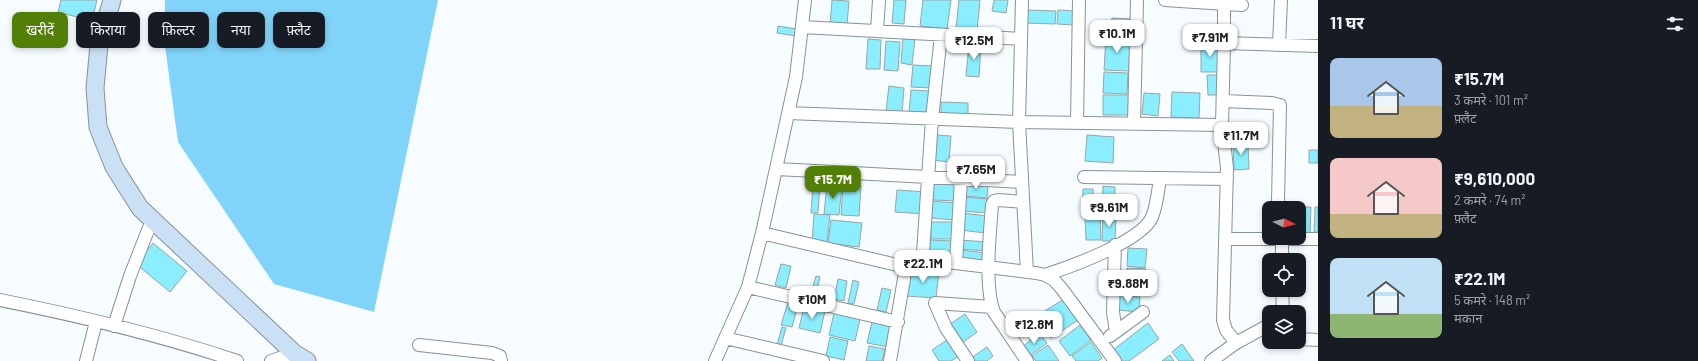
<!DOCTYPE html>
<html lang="hi">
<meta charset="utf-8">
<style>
body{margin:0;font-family:Barlow,"Noto Sans Devanagari",sans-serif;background:#242831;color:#f1f3f6;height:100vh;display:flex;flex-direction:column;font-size:15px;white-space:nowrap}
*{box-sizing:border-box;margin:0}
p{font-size:13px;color:#9ea1a6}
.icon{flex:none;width:22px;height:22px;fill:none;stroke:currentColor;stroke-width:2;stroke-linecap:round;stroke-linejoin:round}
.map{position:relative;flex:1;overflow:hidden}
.panel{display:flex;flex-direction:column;background:#171b24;width:380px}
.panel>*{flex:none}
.top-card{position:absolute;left:12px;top:12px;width:380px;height:36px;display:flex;gap:8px}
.needle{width:26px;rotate:96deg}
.fabs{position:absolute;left:1262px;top:201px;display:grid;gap:8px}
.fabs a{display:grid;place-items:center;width:44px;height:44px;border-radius:8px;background:#171b24;box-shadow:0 2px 6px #0003;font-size:20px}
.price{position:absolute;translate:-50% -34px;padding:0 9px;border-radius:8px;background:#fff;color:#222;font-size:13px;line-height:26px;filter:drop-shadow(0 1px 2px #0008)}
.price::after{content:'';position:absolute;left:50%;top:24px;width:12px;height:9px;margin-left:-6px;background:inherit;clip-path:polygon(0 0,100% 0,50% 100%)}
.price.active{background:#527f05;color:#fff}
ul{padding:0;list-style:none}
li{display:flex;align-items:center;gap:12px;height:100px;padding:0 12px}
li span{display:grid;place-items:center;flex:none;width:112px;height:80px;border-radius:8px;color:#555}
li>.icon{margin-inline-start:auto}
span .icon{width:48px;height:48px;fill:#fffc;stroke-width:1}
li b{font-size:17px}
h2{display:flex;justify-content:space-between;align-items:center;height:48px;padding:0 12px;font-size:17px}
.chip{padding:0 14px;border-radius:8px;background:#171b24;box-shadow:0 2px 6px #0003;font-size:14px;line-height:36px}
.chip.active{background:#527f05;color:#fff}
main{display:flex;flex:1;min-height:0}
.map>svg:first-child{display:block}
.forest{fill:#80d4f9}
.building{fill:#8aeefe;stroke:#96a6a8}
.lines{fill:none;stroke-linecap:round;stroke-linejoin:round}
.street-casing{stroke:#859399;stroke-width:14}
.secondary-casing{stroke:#859399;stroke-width:19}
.street{stroke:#fff;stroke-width:12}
.secondary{stroke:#cae1f5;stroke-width:17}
</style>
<main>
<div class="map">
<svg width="1318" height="361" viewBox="0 0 1318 361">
<rect width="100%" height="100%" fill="#f6fcff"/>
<!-- forest -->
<path class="forest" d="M165,0H438L374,312L274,284L178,142L165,46Z"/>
<!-- building -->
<path class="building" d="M61,0H97L92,21L58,12Z
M832,0L849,1L847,25L830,24Z
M894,0H906L904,24L892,23Z
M923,0H951L947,29L920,26Z
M959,0H980L977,31L956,29Z
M994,0H1008L1006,13L992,11Z
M1027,10L1056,11L1055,24L1026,23Z
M1058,10L1075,11L1074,25L1057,24Z
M1112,18L1130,19V29L1111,28Z
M778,26L797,29L796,36L777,33Z
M903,36L915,38L912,65L901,63Z
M1106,37L1131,39L1129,71L1104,70Z
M868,39L881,40L880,69H866Z
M886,41L900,42L898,71L884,70Z
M969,44L981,45L979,77L966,76Z
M1201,45H1218V72H1201Z
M913,65L934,66L932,88L911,87Z
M1104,72L1128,73L1127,94L1103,93Z
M1207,75H1217V95H1208Z
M889,86L904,88L902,113L886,111Z
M911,90L932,91L931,114L909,113Z
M1172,92L1200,93L1199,118L1171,117Z
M1144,93L1160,94L1158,116L1142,114Z
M1103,95H1129V115H1103Z
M941,102L968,103V116L941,115Z
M935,135L951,136L949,162L933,160Z
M1087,135L1114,137L1113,163L1085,161Z
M1248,143L1249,169L1234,170L1233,144Z
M1309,150H1318V163H1309Z
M934,181L958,182L957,201L933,200Z
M965,182L988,184L987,198L964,196Z
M827,184L842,185L839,215L824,214Z
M813,185H820L818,213H811Z
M843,185L861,186L859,216L841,215Z
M1103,186L1115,187L1114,214H1102Z
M1083,189H1093V214H1082Z
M897,190L926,192L925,214L895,212Z
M964,197L988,199L987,213L963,211Z
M930,201L957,203L956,220L929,218Z
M1292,207H1311L1310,235H1299V208H1292Z
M1315,207H1318V232H1314Z
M962,213L987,216L985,233L960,230Z
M814,214L830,215L827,243L812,242Z
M1100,214L1101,240H1086L1085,215Z
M1103,215L1116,216L1115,241H1102Z
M831,220L862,223L859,247L828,243Z
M931,222H955V239H931Z
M929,240L954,241L953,258L929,257Z
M960,240L987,242L986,251L960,249Z
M153,243L187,271L170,292L136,264Z
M1128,248L1147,249L1145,268L1127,266Z
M960,250L986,253L985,263L959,260Z
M781,264L791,266L786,288L775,285Z
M1127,268L1146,269L1145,283L1126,282Z
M926,270L939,271L936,298L906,296L909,272L925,274Z
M816,276L820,277L816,294L811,293Z
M838,279L847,281L844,301L834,299Z
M853,280L859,282L854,304L848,303Z
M1126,284L1144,285V294H1125Z
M882,288L891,290L886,312L877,310Z
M1118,295L1140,297L1139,312L1117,310Z
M1064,299L1078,320L1051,338L1037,316Z
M788,302L798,305L792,327L781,325Z
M804,307L825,311L820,333L799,328Z
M834,313L860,319L855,341L829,335Z
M1029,313L1035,323L1016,335L1010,326Z
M965,314L977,332L962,343L950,324Z
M872,322L893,327L888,347L867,343Z
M1148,323L1159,339L1129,361H1121L1113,350Z
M1080,325L1091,340L1070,356L1059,341Z
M782,327L786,328L781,346L777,345Z
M1039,333L1047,343L1028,357L1021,348Z
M830,337L848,341L844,360L826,356Z
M947,340L958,357L951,361H939L932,350Z
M1091,342L1102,358L1098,361H1076L1072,356Z
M1182,344L1194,361H1179L1172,352Z
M1048,345L1059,361H1036L1032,356Z
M869,346L885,349L882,361H866Z
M987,347L993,356L987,361H974L971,358Z
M1170,355L1174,361H1162Z"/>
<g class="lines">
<defs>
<path id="street" d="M1022,0L1019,122L1027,272
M1165,0L1242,5
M802,27L1021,39
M877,31L879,0
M1224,43V4
M1279,45L1281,0
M1223,101L1272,103L1280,105L1278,202
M788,113L1019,122L1222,125L1224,43L1318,46
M1077,123L1079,0
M1134,123L1137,0
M1222,125L1227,168L1223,320L1226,330L1236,343
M777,169L1021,182
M1084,177L1227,179
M1023,202L998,200L994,201L992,205C990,233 984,286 994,312L1027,361
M762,233L914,269L922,268L932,119L941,35
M1225,239H1318
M1282,239V260
M1115,245L1113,312L1116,332
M923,259L1036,273L1045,275L1054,280L1062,289L1115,361
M956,263L961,179
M1045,275C1070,267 1142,241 1152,217C1157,205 1158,191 1160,178
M748,287L898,322
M1282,290L1283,312
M0,300C80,316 160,335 237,361
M114,326L130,276L152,220
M1110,336L1143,312
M725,338L823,361
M1299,339L1318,340
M419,345L492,353L500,356L501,361
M86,361L96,322
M271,361L294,353
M715,361L748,287L762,233L796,77L805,0
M890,361L906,267
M968,361L946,328L935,303L992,307
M1211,361L1236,343L1269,325"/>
<path id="secondary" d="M112,0L99,45L95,88L98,127L114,167L140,208L294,353L307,361"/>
</defs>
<!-- street casing -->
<use href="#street" class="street-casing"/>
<!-- secondary casing -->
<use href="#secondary" class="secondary-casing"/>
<!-- street -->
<use href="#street" class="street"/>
<!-- secondary -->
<use href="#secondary" class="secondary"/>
</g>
</svg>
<div class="fabs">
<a><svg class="needle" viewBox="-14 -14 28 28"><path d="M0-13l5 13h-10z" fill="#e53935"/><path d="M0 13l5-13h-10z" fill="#9ea1a6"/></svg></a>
<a><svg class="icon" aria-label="locate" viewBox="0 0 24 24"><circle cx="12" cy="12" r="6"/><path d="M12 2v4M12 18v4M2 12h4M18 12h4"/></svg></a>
<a><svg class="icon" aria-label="layers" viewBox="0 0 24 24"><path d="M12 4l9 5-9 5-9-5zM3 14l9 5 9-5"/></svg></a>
</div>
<b class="price" style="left:1117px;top:54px">₹10.1M</b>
<b class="price" style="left:1210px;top:58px">₹7.91M</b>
<b class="price" style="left:974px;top:61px">₹12.5M</b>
<b class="price" style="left:1241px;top:156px">₹11.7M</b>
<b class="price" style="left:976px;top:190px">₹7.65M</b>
<b class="price active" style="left:833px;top:200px">₹15.7M</b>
<b class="price" style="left:1109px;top:228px">₹9.61M</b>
<b class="price" style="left:923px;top:284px">₹22.1M</b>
<b class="price" style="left:1128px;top:304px">₹9.88M</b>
<b class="price" style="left:812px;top:320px">₹10M</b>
<b class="price" style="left:1034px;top:345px">₹12.8M</b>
<div class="top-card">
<a class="chip active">खरीदें</a>
<a class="chip">किराया</a>
<a class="chip">फ़िल्टर</a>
<a class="chip">नया</a>
<a class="chip">फ़्लैट</a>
</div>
</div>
<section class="panel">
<h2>11 घर<svg class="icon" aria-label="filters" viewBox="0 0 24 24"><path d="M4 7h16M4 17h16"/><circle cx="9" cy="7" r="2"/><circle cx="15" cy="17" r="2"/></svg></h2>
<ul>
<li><span style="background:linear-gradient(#a9c7e8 60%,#c2b280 0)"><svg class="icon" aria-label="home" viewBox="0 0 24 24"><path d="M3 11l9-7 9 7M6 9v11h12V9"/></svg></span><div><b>₹15.7M</b><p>3 कमरे · 101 m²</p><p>फ़्लैट</p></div></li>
<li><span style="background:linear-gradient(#f6c9c9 70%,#c2b280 0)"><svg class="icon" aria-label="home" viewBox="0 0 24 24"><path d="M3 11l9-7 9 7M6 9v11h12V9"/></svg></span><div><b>₹9,610,000</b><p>2 कमरे · 74 m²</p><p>फ़्लैट</p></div></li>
<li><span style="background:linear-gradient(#bfe0f5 70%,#8fb573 0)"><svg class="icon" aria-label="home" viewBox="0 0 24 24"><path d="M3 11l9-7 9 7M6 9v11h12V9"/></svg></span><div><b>₹22.1M</b><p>5 कमरे · 148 m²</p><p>मकान</p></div></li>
</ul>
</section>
</main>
